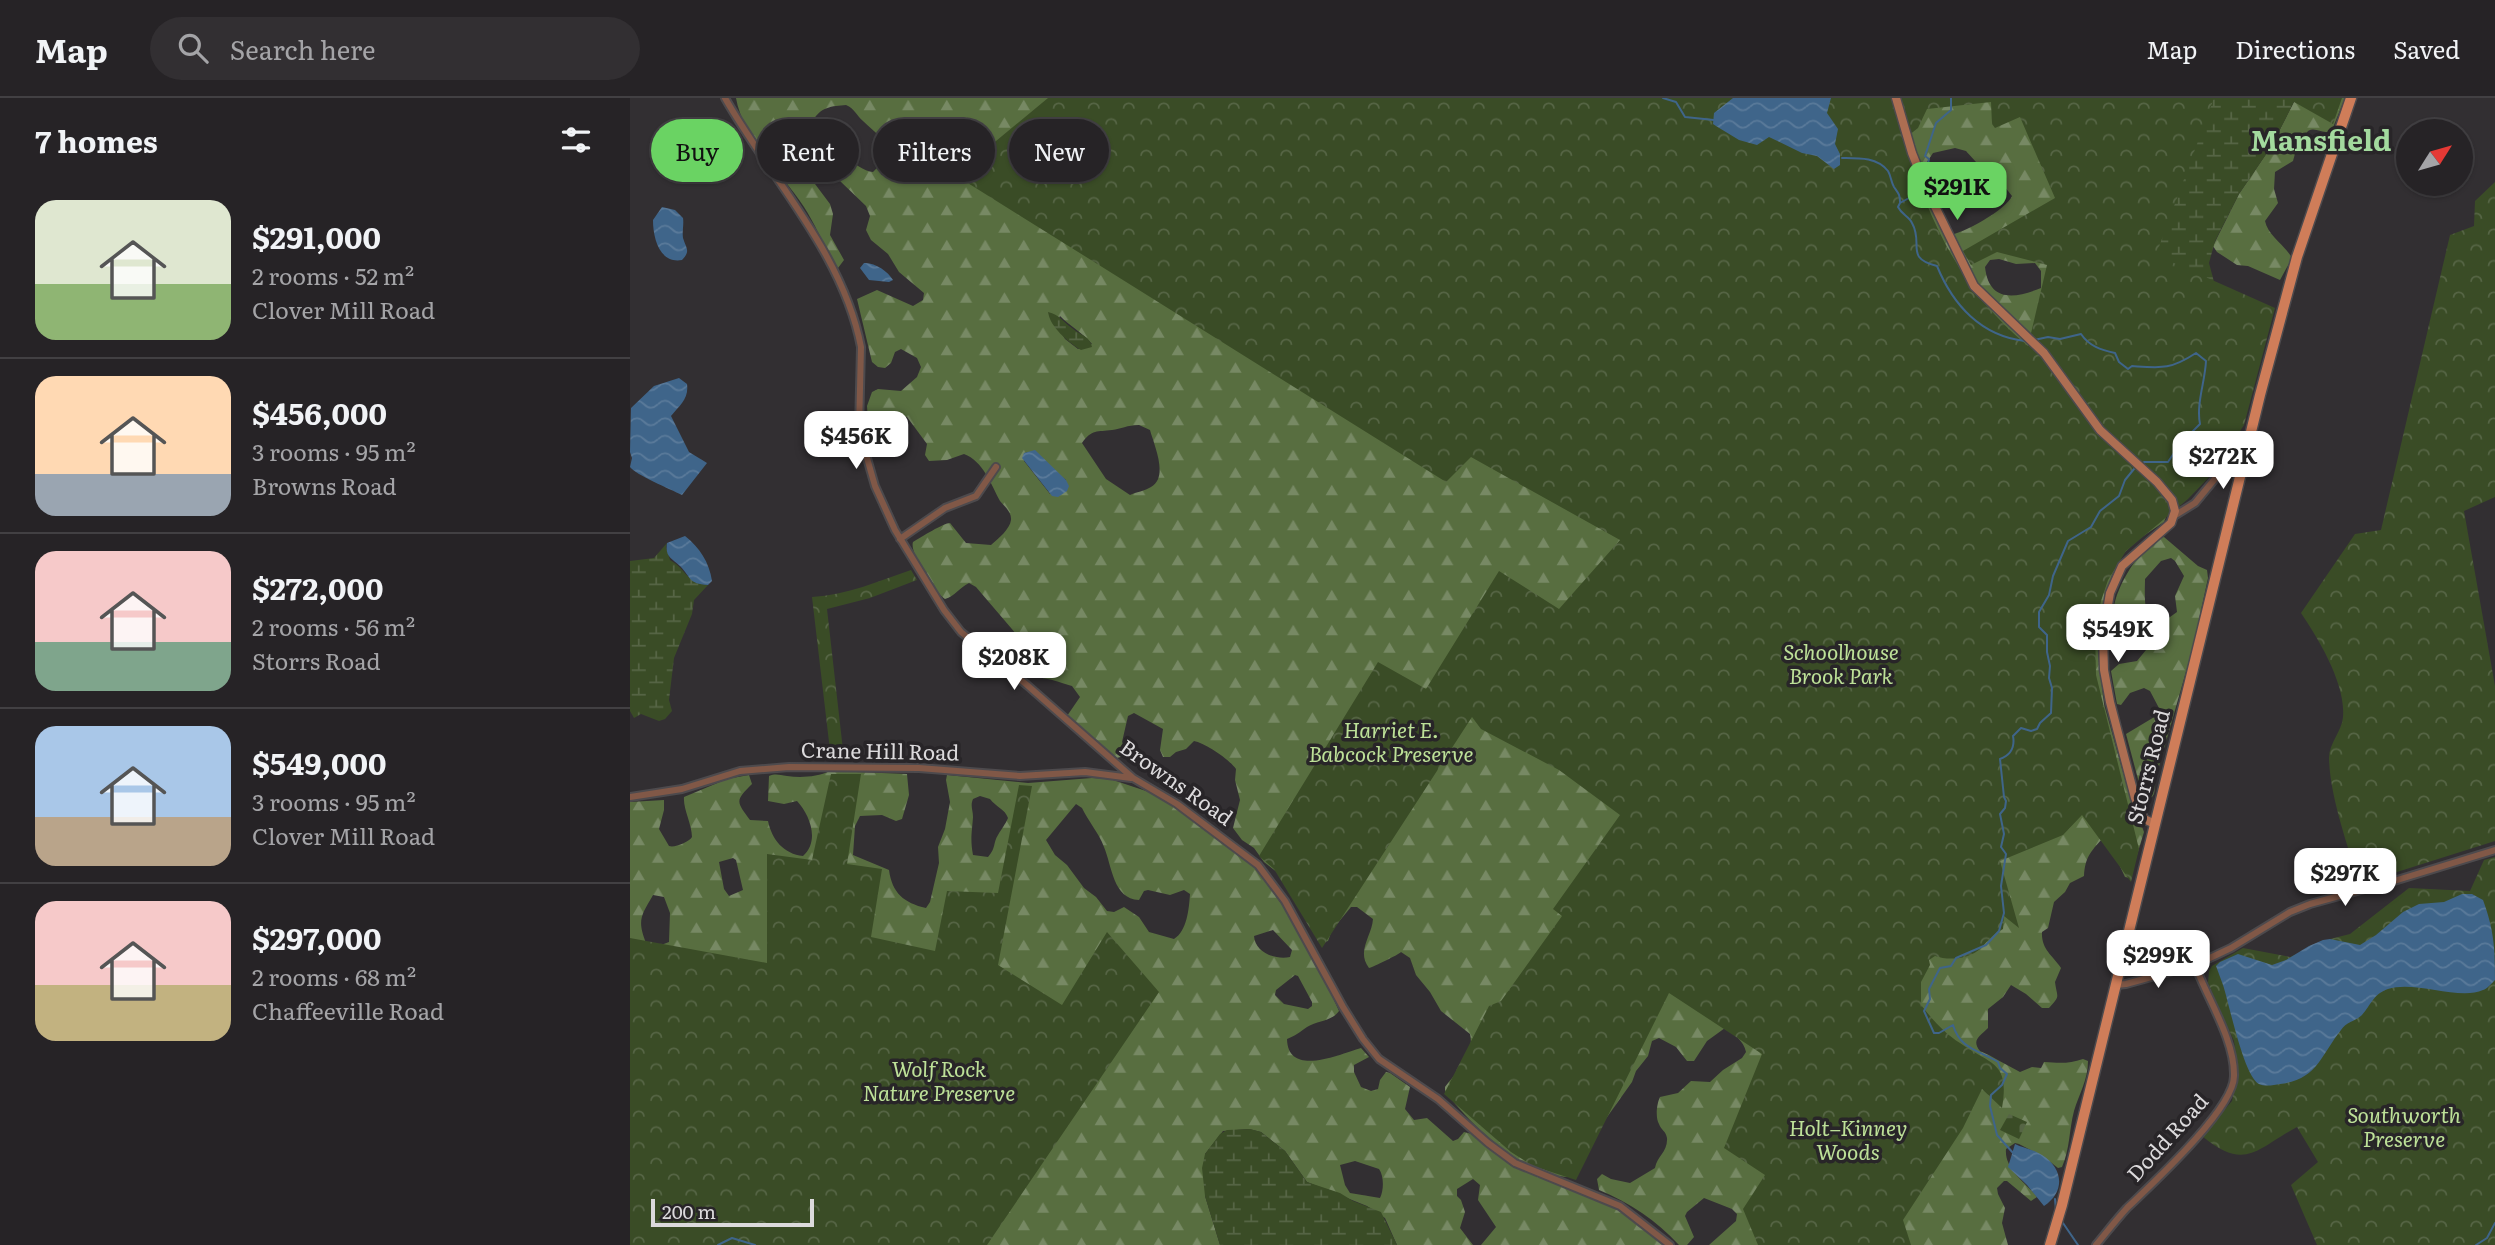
<!DOCTYPE html>
<meta charset="utf-8">
<style>
body{margin:0;font-family:Literata,serif;background:#322f32;color:#f1f3f6;height:100vh;display:flex;flex-direction:column;font-size:26px;white-space:nowrap}
*{box-sizing:border-box;margin:0}
p{font-size:23px;color:#a4a4a7}
.icon{flex:none;width:38px;height:38px;fill:none;stroke:currentColor;stroke-width:2;stroke-linecap:round;stroke-linejoin:round}
.map{position:relative;flex:1;overflow:hidden}
.side{display:flex;flex-direction:column;background:#262326;width:630px}
.side>*{flex:none}
.guide{position:absolute;left:21px;top:21px;width:665px;height:63px;display:flex;gap:14px}
.needle{width:46px;rotate:53deg}
.tools{position:absolute;left:1766px;top:21px;display:grid;gap:14px}
.tools a{display:grid;place-items:center;width:77px;height:77px;border-radius:50%;background:#262326;box-shadow:0 2px 5px #0004,0 0 0 2px #424043;font-size:35px}
.scale{position:absolute;left:21px;bottom:18px;width:163px;box-sizing:border-box;padding-left:7px;border:4px solid #dcdadc;border-top:0;font-size:19px;line-height:24px;white-space:nowrap;color:#dcdadc;-webkit-text-stroke:5px #282528;paint-order:stroke}
.price{position:absolute;translate:-50% -60px;padding:0 16px;border-radius:14px;background:#fff;color:#222;font-size:23px;line-height:46px;filter:drop-shadow(0 2px 4px #0008)}
.price::after{content:'';position:absolute;left:50%;top:42px;width:21px;height:16px;margin-left:-10px;background:inherit;clip-path:polygon(0 0,100% 0,50% 100%)}
.price.on{background:#6ad363;color:#111}
ul{padding:0;list-style:none}
li{display:flex;align-items:center;gap:21px;height:175px;padding:0 35px}
li+li{border-top:2px solid #424043}
li span{display:grid;place-items:center;flex:none;width:196px;height:140px;border-radius:21px;color:#555}
li>.icon{margin-inline-start:auto}
span .icon{width:84px;height:84px;fill:#fffc;stroke-width:1}
li b{font-size:30px}
h2{display:flex;justify-content:space-between;align-items:center;height:84px;padding:0 35px;font-size:30px}
.pill{padding:0 24px;border-radius:32px;background:#262326;box-shadow:0 2px 5px #0004,0 0 0 2px #424043;font-size:24px;line-height:63px}
.pill.on{background:#6ad363;color:#111}
header{display:flex;align-items:center;gap:42px;box-sizing:border-box;height:98px;padding:0 35px;background:#262326;border-bottom:2px solid #424043}
header strong{font-size:33px}
nav{display:flex;gap:38px;margin-inline-start:auto;font-size:24px}
.search{width:490px;height:63px;background:#322f32;display:flex;align-items:center;gap:18px;box-sizing:border-box;padding:0 24px;border-radius:38px;color:#a4a4a7;font-size:26px}
main{display:flex;flex:1;min-height:0}
.map>svg:first-child{display:block}
.forest{fill:url(#forest-firs);fill-rule:evenodd}
.wetland{fill:url(#wetland-marsh)}
.cemetery{fill:url(#cemetery-stones)}
.park{fill:url(#park-crowns);fill-rule:evenodd}
.water{fill:url(#water-waves)}
.lines{fill:none;stroke-linecap:round;stroke-linejoin:round}
.stream{stroke:#3f658a;stroke-width:2}
.street-casing{stroke:#4d4a4d;stroke-width:10}
.secondary-casing{stroke:#4d4a4d;stroke-width:11}
.primary-casing{stroke:#4d4a4d;stroke-width:13}
.street{stroke:#815847;stroke-width:6}
.secondary{stroke:#ad6e52;stroke-width:8}
.primary{stroke:#cf7d59;stroke-width:10}
.labels{text-anchor:middle;stroke-width:7;stroke-linejoin:round;paint-order:stroke}
.park-label{font-size:21px;font-style:italic;fill:#bde198;stroke:#282528}
.street-label{font-size:21px;fill:#dcdadc;stroke:#282528}
.district-label{font-size:28px;font-weight:bold;fill:#a3da9e;stroke:#282528}
</style>
<header>
<strong>Map</strong>
<div class="search"><svg class="icon" aria-label="search" viewBox="0 0 24 24"><circle cx="10" cy="10" r="6"/><path d="M15 15l6 6"/></svg>Search here</div>
<nav><a>Map</a><a>Directions</a><a>Saved</a></nav>
</header>
<main>
<section class="side">
<h2>7 homes<svg class="icon" aria-label="filters" viewBox="0 0 24 24"><path d="M4 7h16M4 17h16"/><circle cx="9" cy="7" r="2"/><circle cx="15" cy="17" r="2"/></svg></h2>
<ul>
<li><span style="background:linear-gradient(#dfe7d0 60%,#8fb573 0)"><svg class="icon" aria-label="home" viewBox="0 0 24 24"><path d="M3 11l9-7 9 7M6 9v11h12V9"/></svg></span><div><b>$291,000</b><p>2 rooms · 52 m²</p><p>Clover Mill Road</p></div></li>
<li><span style="background:linear-gradient(#ffd9b3 70%,#9aa5b1 0)"><svg class="icon" aria-label="home" viewBox="0 0 24 24"><path d="M3 11l9-7 9 7M6 9v11h12V9"/></svg></span><div><b>$456,000</b><p>3 rooms · 95 m²</p><p>Browns Road</p></div></li>
<li><span style="background:linear-gradient(#f6c9c9 65%,#7fa58c 0)"><svg class="icon" aria-label="home" viewBox="0 0 24 24"><path d="M3 11l9-7 9 7M6 9v11h12V9"/></svg></span><div><b>$272,000</b><p>2 rooms · 56 m²</p><p>Storrs Road</p></div></li>
<li><span style="background:linear-gradient(#a9c7e8 65%,#b9a48a 0)"><svg class="icon" aria-label="home" viewBox="0 0 24 24"><path d="M3 11l9-7 9 7M6 9v11h12V9"/></svg></span><div><b>$549,000</b><p>3 rooms · 95 m²</p><p>Clover Mill Road</p></div></li>
<li><span style="background:linear-gradient(#f6c9c9 60%,#c2b280 0)"><svg class="icon" aria-label="home" viewBox="0 0 24 24"><path d="M3 11l9-7 9 7M6 9v11h12V9"/></svg></span><div><b>$297,000</b><p>2 rooms · 68 m²</p><p>Chaffeeville Road</p></div></li>
</ul>
</section>
<div class="map">
<svg width="1865" height="1147" viewBox="0 0 1865 1147">
<defs>
<pattern id="forest-firs" width="22" height="20" patternUnits="userSpaceOnUse" patternTransform="scale(1.75)"><rect width="22" height="20" fill="#586e40"/><path d="M5 1l3.5 6h-7zM16 11l3.5 6h-7z" fill="#778964"/></pattern>
<pattern id="wetland-marsh" width="20" height="14" patternUnits="userSpaceOnUse" patternTransform="scale(1.75)"><rect width="20" height="14" fill="#3a4c26"/><path d="M1 5h8M5 5V1M11 12h8M15 12V8" fill="none" stroke="#566545"/></pattern>
<pattern id="cemetery-stones" width="16" height="16" patternUnits="userSpaceOnUse" patternTransform="scale(1.75)"><rect width="16" height="16" fill="#3a4c26"/><path d="M2 7V4a2 2 0 0 1 4 0v3zM10 15v-3a2 2 0 0 1 4 0v3z" fill="#566545"/></pattern>
<pattern id="park-crowns" width="20" height="18" patternUnits="userSpaceOnUse" patternTransform="scale(1.75)"><rect width="20" height="18" fill="#3a4c26"/><path d="M2 6a3 3 0 1 1 6 0M12 15a3 3 0 1 1 6 0" fill="none" stroke="#566545"/></pattern>
<pattern id="water-waves" width="16" height="10" patternUnits="userSpaceOnUse" patternTransform="scale(1.75)"><rect width="16" height="10" fill="#3f658a"/><path d="M0 5q4-4 8 0t8 0" fill="none" stroke="#5a7a9a"/></pattern>
</defs>
<rect width="100%" height="100%" fill="#322f32"/>
<!-- forest -->
<path class="forest" d="M106,0H1522L1538,414L1534,424L1509,441L1493,456L1482,477L1473,513L1468,556L1474,606L1496,685L1514,734L1500,780L1495,779L1479,745L1473,740C1460,754 1455,760 1454,778L1440,785L1435,794L1424,804L1418,830L1412,834C1411,851 1422,857 1431,870L1425,884C1427,900 1431,897 1419,910H1412L1396,896L1381,887L1373,899L1358,911V930C1350,938 1341,942 1350,953C1364,959 1376,967 1390,974L1402,969L1411,970L1414,964C1429,965 1439,966 1453,961L1458,963C1458,982 1449,996 1444,1013C1439,1032 1440,1051 1432,1069L1428,1070L1414,1059L1389,1046L1385,1045L1376,1051C1374,1071 1396,1085 1407,1099L1401,1103L1377,1083H1374L1367,1090L1368,1096L1375,1110L1372,1125L1378,1147H1079L1106,1123L1107,1116L1102,1111L1074,1100L1057,1114L1055,1118L1064,1139L1057,1147H1049C1026,1122 1000,1105 969,1092L967,1081L972,1076L981,1081L1000,1085L1025,1070C1027,1058 1038,1054 1037,1040C1036,1033 1031,1032 1029,1026C1025,1019 1027,1005 1030,999L1048,995L1061,983L1080,984L1093,972L1112,960L1116,954C1114,943 1103,935 1095,930L1077,943L1064,963H1057L1046,949L1029,940L1022,943L1018,958L1006,973L1002,984L970,1029L942,1079C897,1081 840,1027 815,993V989C827,973 845,958 840,936L811,913L800,894L786,877L780,860L771,854C768,857 743,869 739,870C726,853 742,838 743,821L727,809H721L702,832L698,843L691,845L652,778L634,764L624,750L612,742L603,730L610,702L605,682L606,671C599,661 575,645 564,643L556,651L546,654L540,659H533L530,652L533,631L504,615L498,618L492,644L495,650L494,658L487,660L437,618L450,599L442,588C430,584 408,577 397,579L346,542L345,537L355,534L380,548L389,543L387,537L346,489L339,485C329,490 325,498 315,501C305,494 279,455 283,444C291,439 314,425 320,425L336,445L361,447C368,441 380,431 381,422C382,414 374,408 370,403C361,386 353,363 334,356L317,362L299,363L295,357L297,346L277,319C262,317 255,328 238,322L237,308L242,294L248,291L271,293L287,279L291,269L287,260L271,251L265,254L261,265L255,270L248,269L242,264L227,201L247,192L283,208L293,202L294,195L269,174L258,156L241,142L236,132L240,118L236,108L210,83L194,78L186,80L185,86L200,106L203,116L200,137L214,162L208,170C195,151 187,129 174,109C152,76 113,40 106,0ZM216,7C225,11 226,17 233,23C251,40 269,50 243,74C227,73 189,38 183,23C190,9 202,8 216,7ZM1325,50L1336,53L1346,64L1368,80L1382,98C1377,111 1329,139 1316,137L1311,131L1287,79L1303,55ZM1369,161L1386,166L1405,165L1411,173V190C1384,201 1359,204 1355,169L1360,162ZM430,218C441,229 453,235 462,246L448,251L435,241L426,226ZM509,327L520,332C524,347 539,379 521,389C515,393 506,394 500,397L476,381L452,345C462,331 467,334 482,332C491,331 497,327 509,327ZM401,354L436,382L420,396L394,363V355Z
M1666,0H1715L1702,32C1693,38 1687,28 1678,33L1667,48L1663,63L1645,74L1644,91L1648,105L1635,123C1638,138 1656,148 1662,160L1650,182L1618,168L1607,167L1587,154L1583,148L1609,96L1641,49Z
M1534,439L1568,468L1577,472L1578,480L1563,549L1526,679L1524,696L1520,702L1512,696L1496,636L1526,618L1530,612L1520,593L1514,590L1500,595L1491,607L1487,606L1481,573L1489,566L1507,563L1516,552L1518,545C1503,522 1508,535 1489,530C1487,527 1484,524 1484,520C1479,498 1512,443 1534,439ZM1541,460L1545,463L1554,478L1545,498L1547,514L1533,524H1522C1513,516 1515,493 1515,481L1531,463Z
M200,673L277,676L279,697L272,721L266,723L252,717L230,718L225,728L223,757L259,772C262,795 274,805 296,810L300,804L309,765L308,749L315,731L320,704L316,682L317,677L398,685L462,680L480,681L519,694L546,709L621,764L663,822L685,860L709,913C701,924 688,922 677,929C670,934 665,938 657,941C658,980 710,956 731,950L739,959L724,967V974L731,989L741,993L748,991L750,982L756,974L760,975L780,989L775,1011L784,1022L797,1020L823,1043L828,1041L834,1034L842,1036L880,1067L993,1113L1033,1147H851L866,1129L848,1102L850,1087L843,1081L827,1091V1098L831,1102L835,1114L830,1130L843,1147H767L755,1120L737,1108L677,1084L655,1053L631,1034L619,1031L593,1033L575,1056V1098L590,1147H0V704L34,702V712L29,731L39,748C45,750 59,744 62,739C62,726 53,711 54,699L97,681L119,677L122,686C105,703 106,703 120,722L138,723C142,742 154,756 173,758C190,743 180,717 167,703L154,706L138,703L139,678C146,675 149,677 157,678C171,680 187,679 200,673ZM350,698L360,701C366,709 375,711 378,720C375,727 372,730 368,737C363,745 366,750 358,759L343,757C340,741 342,734 343,719C343,712 340,708 343,701ZM446,706L452,710C458,723 469,735 474,749C482,768 483,801 509,802L514,793L518,792L540,797L554,792L560,796C559,811 557,833 544,841L519,834L509,819L494,809L484,814L477,813L466,799L454,790L437,767L425,757L416,742ZM103,760L106,762L113,792L99,798L94,791L89,764ZM23,797L34,799L40,815L39,844L26,849L16,845C7,822 11,818 23,797ZM643,832L662,852L660,859C646,862 625,855 624,838ZM665,877L668,878L682,904V908L678,911L654,906L645,897L646,892ZM725,1063L749,1071C754,1078 754,1092 750,1100L720,1095L715,1087L710,1067Z"/>
<!-- wetland -->
<path class="wetland" d="M1522,0H1666L1641,49L1609,96L1585,143L1579,165L1588,199L1453,234Z
M418,214C430,217 432,223 442,230C450,237 460,238 462,249L451,252C438,244 420,229 418,214Z
M37,445L36,449L40,462C57,472 56,485 78,487L64,502L62,516L44,560L39,602L42,613L35,621L29,623L11,616L4,620L0,613V463L24,460Z
M597,1032L620,1031L631,1034L655,1053L677,1084L710,1095L723,1103L751,1114L767,1147H590L575,1098L572,1070L575,1056L590,1036Z"/>
<!-- cemetery -->
<path class="cemetery" d="M1379,1016L1397,1024L1389,1041L1370,1032Z"/>
<!-- park -->
<path class="park" d="M418,0H1584L1526,157L1645,210L1614,327L1583,375L1558,401L1496,453L1478,482L1471,503L1465,532L1466,577L1509,751L1501,784L1452,717L1433,737L1370,763L1389,830L1374,818L1373,831C1363,836 1358,843 1351,850C1340,861 1319,863 1305,858L1299,862L1300,867L1291,884V907C1302,921 1314,935 1330,945C1361,967 1380,963 1372,1010L1352,991L1333,1030L1273,1122L1281,1147H1128L1113,1111L1135,1077L1094,1050L1132,956L1039,895L946,1082L903,1068L881,1054L814,996L859,908L871,903L932,818L923,811L990,717L929,672L851,631L842,619L692,850L644,771L629,758L748,564L796,591L869,473L929,511L990,442L841,359L816,384L325,77ZM1361,4L1362,26L1365,30L1390,19L1425,100L1333,153L1341,167L1367,154L1417,167L1398,248C1332,194 1298,122 1274,41L1288,30L1297,11Z
M1657,0H1712L1703,26Z
M1865,84V399L1834,413L1865,588V743L1729,786C1718,747 1700,700 1699,660C1699,645 1712,633 1713,619C1716,586 1688,540 1671,515L1725,436L1751,432L1820,137L1844,128L1845,103Z
M281,472L287,482L240,500L197,511L214,661H201L182,499C217,497 249,483 281,472Z
M201,676H231L217,766L252,771L241,839L305,853L317,793L368,795L389,687L402,688L368,867L432,907L477,834L529,894L357,1147H0V840L137,865V756L182,762Z
M1865,759V1147H1687L1661,1087L1688,1064L1667,1029C1626,1051 1616,1074 1572,1038L1602,1003L1608,971L1604,943L1578,885L1579,873L1582,868L1613,850L1660,859L1700,841L1720,836L1779,790L1840,793L1854,762Z"/>
<!-- water -->
<path class="water" d="M1103,0H1201L1197,15L1208,31L1205,46L1210,56V67L1204,71L1187,58L1172,55L1139,39L1127,47L1109,42L1086,28L1083,26L1084,15Z
M32,109L45,112L53,120C54,126 52,134 53,140C56,150 61,153 52,162C30,166 23,141 23,122Z
M234,165C244,164 258,173 263,182L259,184L239,182L230,170Z
M49,280L57,286C59,301 50,307 41,318L59,354L77,365L52,397C40,391 6,377 0,369L2,360L0,354L1,310L24,288Z
M405,352L436,382L439,388L437,393L428,399L422,398L392,360L394,355Z
M55,438C70,450 79,464 82,483L78,487C58,486 61,479 50,468C41,460 35,459 37,445Z
M1832,796H1842L1853,802C1864,832 1865,850 1865,882C1862,885 1857,891 1853,892C1829,903 1785,882 1758,891C1743,896 1741,907 1732,917C1726,923 1716,924 1711,932C1691,957 1687,982 1650,986C1644,987 1635,989 1629,986C1614,979 1599,905 1593,887L1586,868L1590,864L1608,856L1642,867L1656,862L1679,848L1693,842L1700,841L1730,847L1746,837L1773,814L1789,806L1814,804Z
M1385,1046C1393,1050 1405,1052 1412,1057C1434,1071 1435,1094 1414,1108L1397,1087L1378,1069Z"/>
<g class="lines">
<!-- stream -->
<path class="stream" d="M1033,0L1046,4L1055,19L1084,22
M1212,60C1228,60 1247,59 1258,73C1261,78 1261,84 1264,89C1268,95 1270,96 1270,104
M1295,79L1299,61L1295,58L1306,25L1321,12V0
M1289,85L1279,100L1270,105L1268,109C1272,117 1279,118 1282,125C1294,146 1274,160 1307,168C1323,207 1351,238 1395,243
M1404,242L1418,239L1430,241L1451,236C1459,248 1471,252 1485,255L1489,264L1498,271L1502,268C1531,270 1540,272 1566,255L1576,263C1575,284 1566,306 1570,326L1550,346L1538,364H1514
M1384,1056L1367,1037L1360,1008L1361,997L1372,987L1377,976L1370,970L1368,964C1348,952 1330,951 1323,927L1309,935H1304L1294,913L1300,901L1299,891L1310,870L1321,868L1326,860L1356,847L1369,833L1374,815L1371,788L1376,756L1371,749L1374,736L1370,716L1375,710L1376,703L1374,699L1370,661C1381,657 1385,649 1383,638L1391,630L1401,633L1407,631L1410,625L1421,615L1422,590L1419,580L1420,568L1417,554V537L1409,529V514L1419,497L1423,478L1438,443L1461,429L1470,413L1489,398L1495,382L1504,371
M1425,1101L1426,1113
M1433,1125L1448,1147
M88,1147L102,1140L125,1147
M1846,1147L1857,1140L1865,1125"/>
<defs>
<path id="street" d="M95,0C141,81 213,155 231,249L229,332L245,388L265,432L314,512L331,534L397,587L503,680L547,706L628,767L655,803L713,909L733,941L749,961L808,1001L858,1045L885,1065L990,1108L1040,1147
M1544,418L1565,405L1617,342
M270,441L315,410L346,398L366,369
M0,699L52,691L110,673L159,669L289,670L390,678L455,674L501,680
M1486,887L1496,886L1565,867L1601,850L1660,814L1680,806L1764,783L1865,752
M1466,1147C1476,1135 1486,1122 1497,1110C1522,1086 1604,1011 1604,978C1605,942 1577,900 1565,867"/>
<path id="secondary" d="M1266,0L1282,55L1296,90L1344,188L1414,255L1470,332L1527,384L1542,402L1545,413L1541,425L1492,468L1480,495L1473,536L1474,572L1480,604L1505,700L1514,721L1525,726"/>
<path id="primary" d="M1420,1147L1432,1107L1630,297L1667,159L1721,0"/>
</defs>
<!-- street casing -->
<use href="#street" class="street-casing"/>
<!-- secondary casing -->
<use href="#secondary" class="secondary-casing"/>
<!-- primary casing -->
<use href="#primary" class="primary-casing"/>
<!-- street -->
<use href="#street" class="street"/>
<!-- secondary -->
<use href="#secondary" class="secondary"/>
<!-- primary -->
<use href="#primary" class="primary"/>
</g>
<g class="labels">
<!-- park labels -->
<g class="park-label">
<text x="1211" y="562">Schoolhouse<tspan x="1211" dy="24">Brook Park</tspan></text>
<text x="761" y="640">Harriet E.<tspan x="761" dy="24">Babcock Preserve</tspan></text>
<text x="309" y="979">Wolf Rock<tspan x="309" dy="24">Nature Preserve</tspan></text>
<text x="1774" y="1025">Southworth<tspan x="1774" dy="24">Preserve</tspan></text>
<text x="1218" y="1038">Holt–Kinney<tspan x="1218" dy="24">Woods</tspan></text>
</g>
<!-- street labels -->
<g class="street-label">
<text transform="translate(250 654) rotate(1)" y="7">Crane Hill Road</text>
<text transform="translate(1519 669) rotate(-76)" y="7">Storrs Road</text>
<text transform="translate(546 685) rotate(35)" y="7">Browns Road</text>
<text transform="translate(1538 1040) rotate(-48)" y="7">Dodd Road</text>
</g>
<!-- district labels -->
<g class="district-label">
<text x="1691" y="53">Mansfield</text>
</g>
</g>
</svg>
<div class="tools">
<a><svg class="needle" viewBox="-14 -14 28 28"><path d="M0-13l5 13h-10z" fill="#e53935"/><path d="M0 13l5-13h-10z" fill="#a4a4a7"/></svg></a>
</div>
<div class="scale">200 m</div>
<b class="price on" style="left:1327px;top:124px">$291K</b>
<b class="price" style="left:226px;top:373px">$456K</b>
<b class="price" style="left:1593px;top:393px">$272K</b>
<b class="price" style="left:1488px;top:566px">$549K</b>
<b class="price" style="left:384px;top:594px">$208K</b>
<b class="price" style="left:1715px;top:810px">$297K</b>
<b class="price" style="left:1528px;top:892px">$299K</b>
<div class="guide">
<a class="pill on">Buy</a>
<a class="pill">Rent</a>
<a class="pill">Filters</a>
<a class="pill">New</a>
</div>
</div>
</main>
